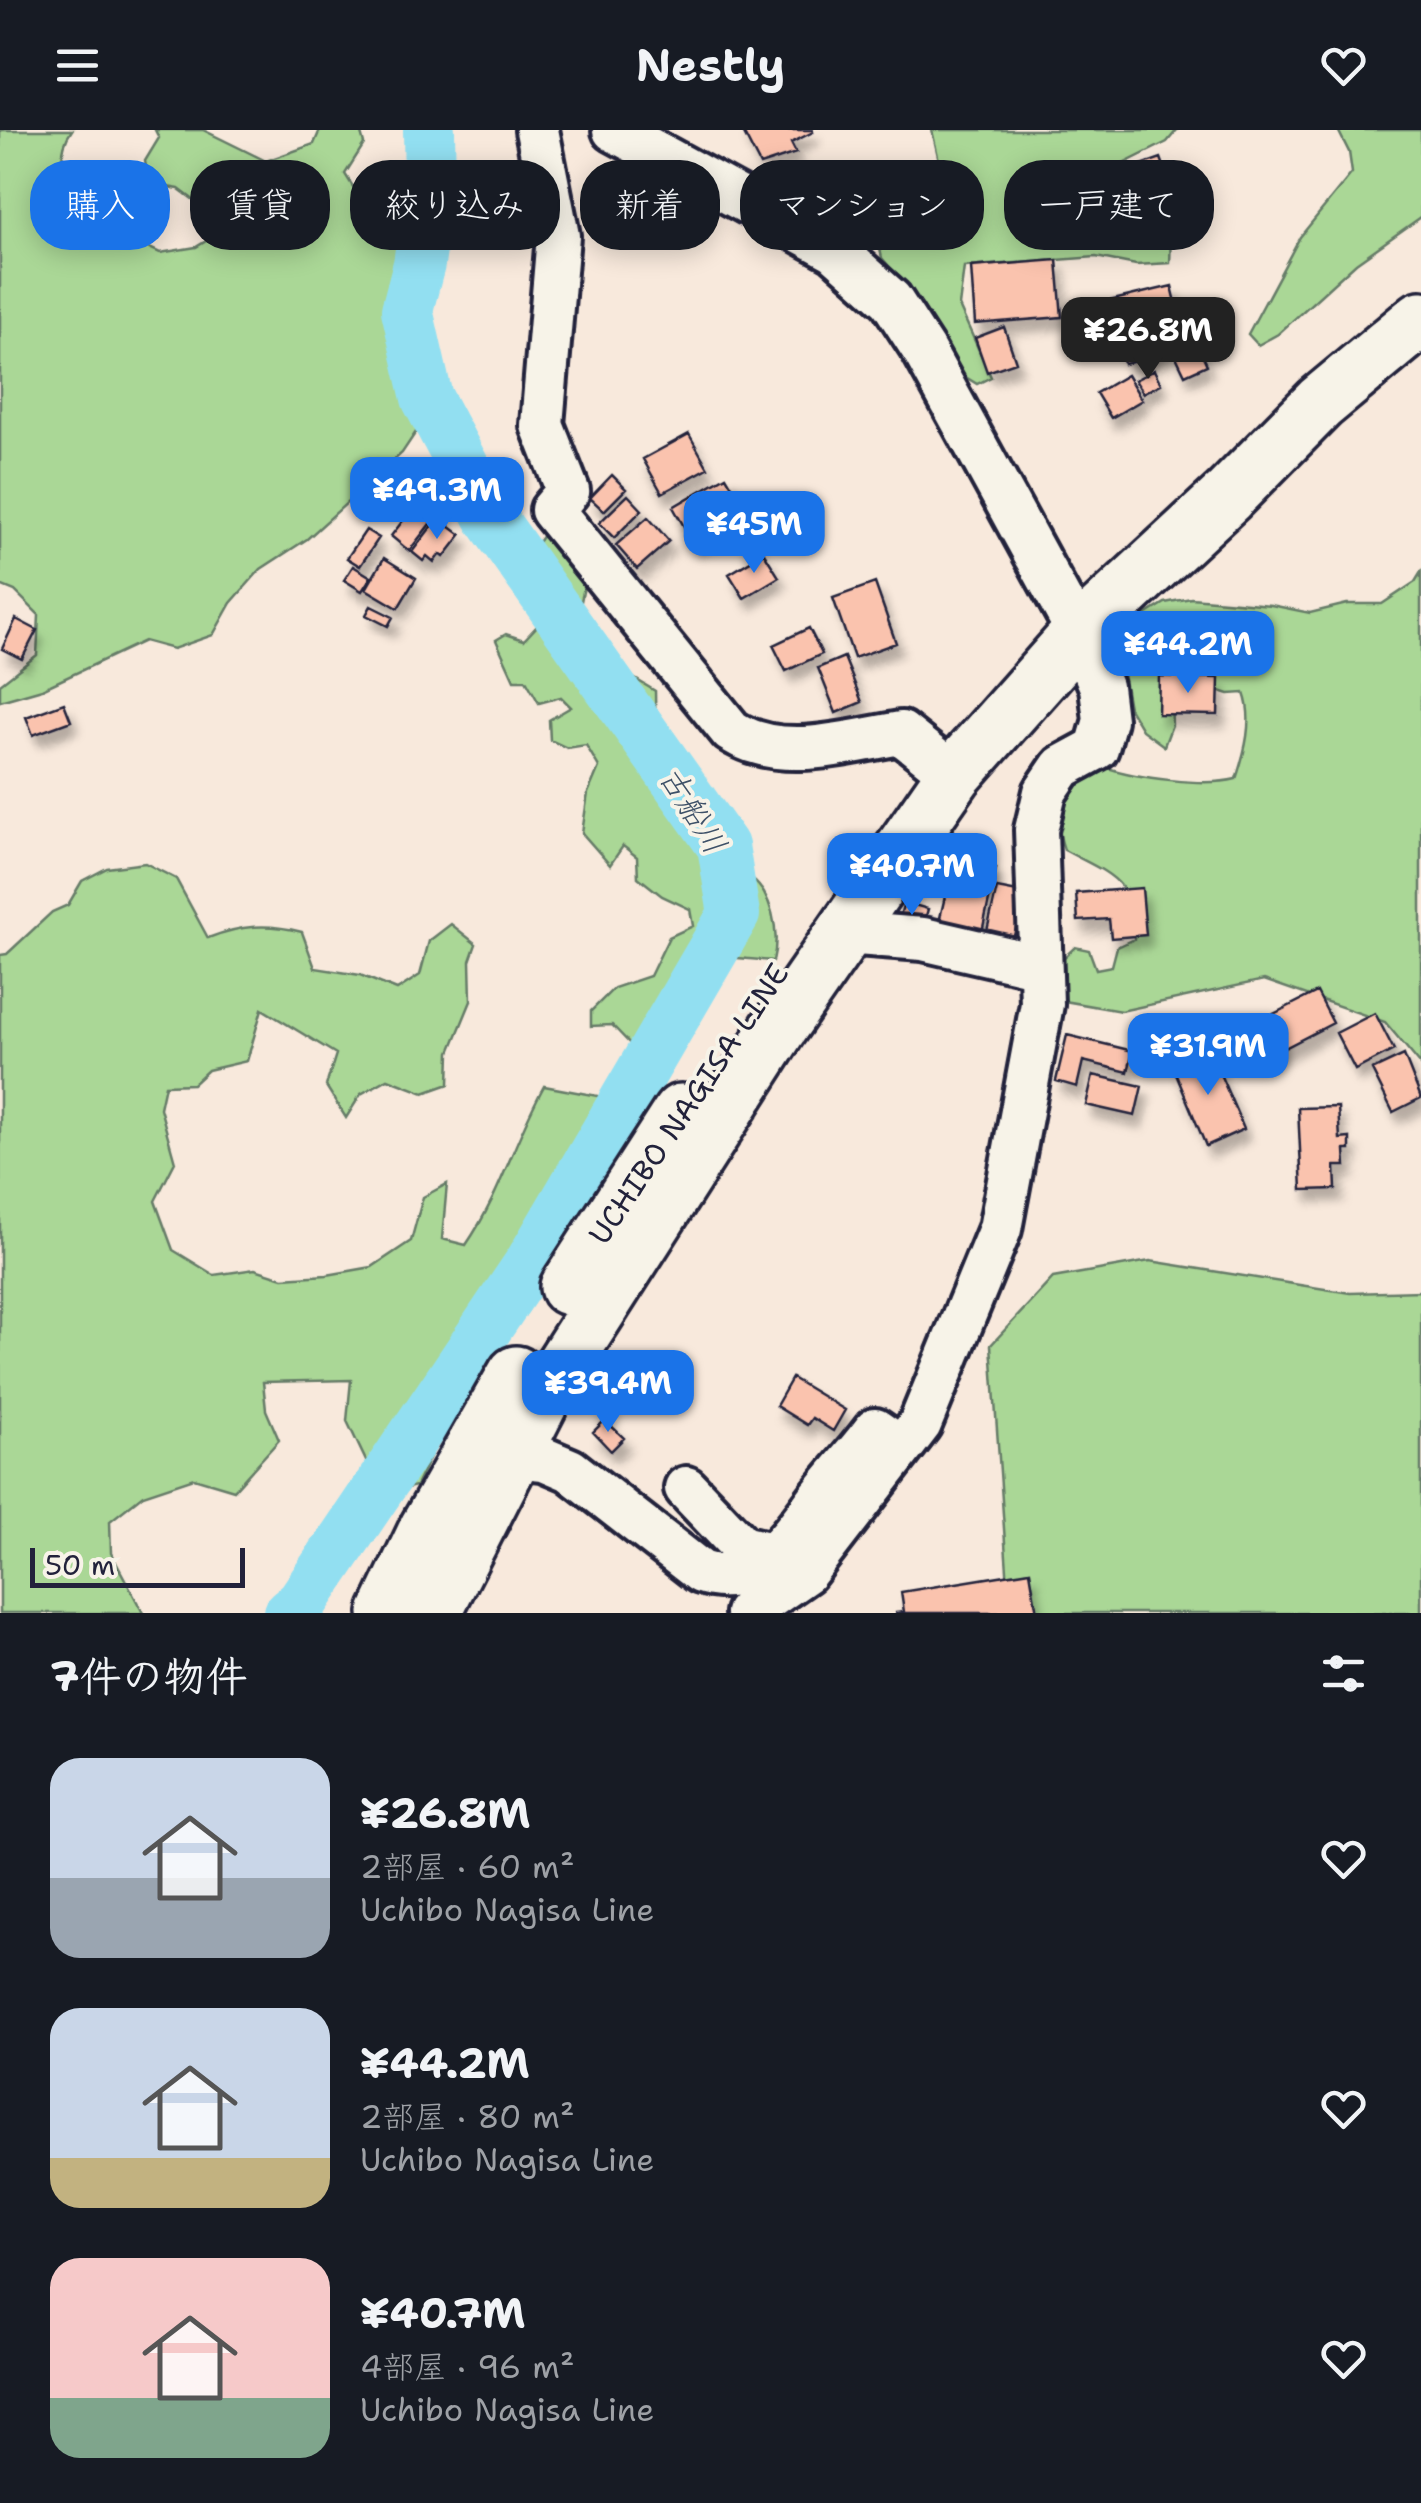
<!DOCTYPE html>
<html lang="ja">
<meta charset="utf-8">
<style>
body{margin:0;font-family:"Shantell Sans","Klee One",sans-serif;background:#242831;color:#f1f3f6;height:100vh;display:flex;flex-direction:column;font-size:38px;white-space:nowrap}
*{box-sizing:border-box;margin:0}
p{font-size:32px;color:#9ea1a6}
.icon{flex:none;width:55px;height:55px;fill:none;stroke:currentColor;stroke-width:2;stroke-linecap:round;stroke-linejoin:round}
.map{position:relative;height:1483px;overflow:hidden}
.sheet{display:flex;flex-direction:column;background:#171b24;flex:1}
.sheet>*{flex:none}
.banner{position:absolute;left:30px;top:30px;width:1362px;height:90px;display:flex;gap:20px}
.scale{position:absolute;left:30px;bottom:25px;width:215px;box-sizing:border-box;padding-left:10px;border:5px solid #22223b;border-top:0;font-size:28px;line-height:35px;white-space:nowrap;color:#22223b;-webkit-text-stroke:8px #f7f3e8;paint-order:stroke}
.price{position:absolute;translate:-50% -85px;padding:0 22px;border-radius:20px;background:#1a73e8;color:#fff;font-size:32px;line-height:65px;filter:drop-shadow(0 2px 5px #0008)}
.price::after{content:'';position:absolute;left:50%;top:60px;width:30px;height:22px;margin-left:-15px;background:inherit;clip-path:polygon(0 0,100% 0,50% 100%)}
.price.current{background:#222;color:#fff}
ul{padding:0;list-style:none}
li{display:flex;align-items:center;gap:30px;height:250px;padding:0 50px}
li span{display:grid;place-items:center;flex:none;width:280px;height:200px;border-radius:30px;color:#555}
li>.icon{margin-inline-start:auto}
span .icon{width:120px;height:120px;fill:#fffc;stroke-width:1}
li b{font-size:42px}
h2{display:flex;justify-content:space-between;align-items:center;height:120px;padding:0 50px;font-size:42px}
.tag{padding:0 35px;border-radius:40px;background:#171b24;box-shadow:0 5px 25px #0003;font-size:35px;line-height:90px}
.tag.current{background:#1a73e8;color:#fff}
header{display:flex;justify-content:space-between;align-items:center;height:130px;padding:0 50px;background:#171b24;font-size:45px;font-weight:700}
.map>svg:first-child{display:block}
.green{fill:#aad796;stroke:#667c68;stroke-width:2.5}
.lines{fill:none;stroke-linecap:round;stroke-linejoin:round}
.river{stroke:#92dff1;stroke-width:52}
.building{fill:#fac3ae;stroke:#22223b;stroke-width:2.5;filter:url(#shadow)}
.minor-casing{stroke:#22223b;stroke-width:50}
.highway-casing{stroke:#22223b;stroke-width:62}
.minor{stroke:#f7f3e8;stroke-width:42}
.highway{stroke:#f7f3e8;stroke-width:55}
.labels{text-anchor:middle;stroke-width:8;stroke-linejoin:round;paint-order:stroke}
.street-label{font-size:30px;fill:#22223b;stroke:#f7f3e8}
.water-label{font-size:32px;font-style:italic;fill:#3e5168;stroke:#f7f3e8}
</style>
<header><svg class="icon" aria-label="menu" viewBox="0 0 24 24"><path d="M4 6h16M4 12h16M4 18h16"/></svg>Nestly<svg class="icon" aria-label="heart" viewBox="0 0 24 24"><path d="M12 20l-8-8c-3-5 5-10 8-4 3-6 11-1 8 4z"/></svg></header>
<div class="map">
<svg width="1421" height="1483" viewBox="0 0 1421 1483">
<defs>
<filter id="shadow"><feDropShadow dx="6" dy="11" stdDeviation="5" flood-color="#0004"/></filter>
</defs>
<rect width="100%" height="100%" fill="#f8e9dc"/>
<filter id="ink" filterUnits="userSpaceOnUse"><feTurbulence type="fractalNoise" baseFrequency=".01" numOctaves="2"/><feDisplacementMap in="SourceGraphic" scale="20" xChannelSelector="R" yChannelSelector="G"/><feConvolveMatrix kernelMatrix="1 2 1 2 8 2 1 2 1" color-interpolation-filters="sRGB"/></filter>
<g filter="url(#ink)">
<!-- green -->
<path class="green" d="M0,0H72C51,28 68,73 78,102L104,116L135,111L160,123L196,117L231,96L237,84L228,66L199,74L179,59L149,54L145,31L159,8L155,0H203L266,31L314,14L320,0H360L364,14L345,44L363,73L399,102L425,135L430,190L417,219L418,265L426,287L402,323L307,409L261,439L231,473L213,505L173,519L144,511L42,559L0,571V554L37,525L39,485L15,461L0,455Z
M932,0H1177L1167,12L1123,34C1151,82 1174,64 1170,133L1136,135L1096,127L964,137L959,176L991,247L977,254L964,246L922,174L882,128L874,92L885,74L914,61L940,35Z
M1338,0H1421V87L1356,133L1278,204L1258,215L1248,204L1300,107L1352,43L1349,22Z
M548,398L588,437L578,486L612,535L655,561L656,625L682,651L695,699L715,735C724,738 738,740 746,745C773,761 780,803 773,831L725,827L700,851L659,914L637,921L612,895L591,896V881L614,858L650,846L669,807L693,796L690,779L662,766L638,747L637,727L623,716L610,735L582,703L588,663L599,637L586,615L567,618L550,610L549,590L571,577L561,567L539,573L526,550H514L496,510L506,504L524,510L564,467L545,445L534,418Z
M1421,442V935L1385,892L1264,850L1121,881L1058,870L1059,832L1075,817L1089,820L1096,839L1112,836L1117,817L1134,809C1134,748 1112,746 1064,720C1048,671 1066,659 1105,637C1136,648 1205,657 1236,649C1245,622 1254,590 1244,563L1229,564L1214,559L1171,564L1172,595L1164,616L1142,600L1129,578L1119,521L1136,491L1165,473L1191,468L1271,475L1310,483L1347,474H1382L1415,452Z
M145,733L176,749L208,808C241,795 267,793 302,802L315,838L360,845L397,860L420,845L429,811L451,794L476,814L470,831L471,871L450,922L449,954L424,963L388,949L361,964L346,988L326,956L336,924L262,879L247,931L208,940L193,954L165,955L160,978L175,1032L155,1071L173,1120L214,1145L255,1139L283,1148L327,1145L372,1137L411,1111L423,1067L447,1054L442,1109L466,1115C501,1064 514,1010 544,956L603,967V1017L575,1065L535,1105L416,1356L388,1363L367,1333L347,1291L351,1250L263,1252L266,1280L279,1310L234,1360L194,1348L143,1365L110,1391L111,1423L143,1483H0V825L7,824L52,782L68,775L82,751L107,738Z
M1150,1131L1350,1163L1421,1161V1483H1010L991,1215L1053,1148Z"/>
<g class="lines">
<!-- river -->
<path class="river" d="M289,1483L302,1472L531,1132L734,784L723,716L490,387L427,268L407,180L419,134L430,55L429,0"/>
</g>
<!-- building -->
<path class="building" d="M742,0H812L813,2L791,13L796,23L760,35Z
M1161,28L1182,86L1151,97L1130,39Z
M1057,130L1062,187L975,194L971,137Z
M1172,156L1181,193L1160,198L1166,224L1124,234L1109,171Z
M1004,197L1016,232L987,242L975,208Z
M1193,204L1207,235L1185,245L1170,214Z
M1154,240L1161,254L1143,263L1135,250Z
M1127,245L1142,270L1111,288L1096,263Z
M689,304L708,338L662,363L643,329Z
M612,345L626,359L604,381L590,368Z
M726,346L748,383L694,414L673,377Z
M628,365L642,380L614,408L599,393Z
M415,375L433,390L409,421L391,406Z
M648,387L669,411L637,439L616,415Z
M438,388L461,405L444,427L440,424L434,432L427,426L423,431L412,422Z
M366,400L379,408L360,436L347,428Z
M764,423L779,447L744,468L729,444Z
M384,428L416,448L398,478L366,459Z
M353,436L371,447L362,461L344,450Z
M875,453L896,513L854,528L833,468Z
M371,476L393,487L388,496L366,485Z
M16,489L37,500L22,529L2,519Z
M809,498L822,524L786,541L773,515Z
M844,527L862,572L836,583L818,538Z
M1159,546L1219,548L1218,585L1158,584Z
M64,573L71,591L33,605L26,587Z
M954,728L996,738L982,802L939,792Z
M997,758L1023,763L1013,811L986,805Z
M1142,758L1146,805L1111,808L1109,789L1078,791L1076,763Z
M904,772L928,779L921,803L897,796Z
M1317,862L1333,893L1271,925L1264,912L1253,918L1244,899Z
M1375,883L1394,920L1355,940L1336,903Z
M1067,905L1133,921L1128,942L1083,931L1077,957L1056,951Z
M1210,921L1244,999L1206,1016L1173,937Z
M1404,925L1421,968L1393,982L1372,940Z
M1093,945L1142,956L1135,986L1086,975Z
M1338,977L1340,1009L1350,1008V1020H1345L1346,1036H1335L1336,1059L1302,1060L1298,978Z
M792,1248L845,1280L833,1301L812,1288L807,1295L776,1276Z
M605,1290L624,1308L611,1321L593,1302Z
M1030,1441L1037,1483H895L904,1482L901,1462Z"/>
<g class="lines">
<defs>
<path id="minor" d="M537,0L558,106L542,295L568,361L552,380L731,601C781,633 845,612 901,603L954,645
M614,0L835,120L891,170L924,221L1079,504L1101,557L1105,590L1097,618L1062,637L1045,662L1036,700L1042,874L1000,1099L920,1294L806,1442L747,1483
M844,803L923,809L1040,836
M513,1326L544,1329L570,1340L701,1442C757,1462 792,1404 821,1366C838,1344 858,1323 875,1300L901,1318
M686,1358L742,1417L772,1424"/>
<path id="highway" d="M568,1157L681,982
M387,1483L427,1399L516,1244
M433,1483L544,1265L778,899L954,645L1079,504L1228,366L1320,273L1421,189"/>
</defs>
<!-- minor casing -->
<use href="#minor" class="minor-casing"/>
<!-- highway casing -->
<use href="#highway" class="highway-casing"/>
<!-- minor -->
<use href="#minor" class="minor"/>
<!-- highway -->
<use href="#highway" class="highway"/>
</g>
</g>
<g class="labels">
<!-- street labels -->
<g class="street-label">
<text transform="translate(689 974) rotate(-56)" y="10">UCHIBO NAGISA LINE</text>
</g>
<!-- water labels -->
<g class="water-label">
<text transform="translate(693 680) rotate(58)" y="11">古船川</text>
</g>
</g>
</svg>
<div class="scale">50 m</div>
<b class="price current" style="left:1148px;top:252px">¥26.8M</b>
<b class="price" style="left:437px;top:412px">¥49.3M</b>
<b class="price" style="left:754px;top:446px">¥45M</b>
<b class="price" style="left:1188px;top:566px">¥44.2M</b>
<b class="price" style="left:912px;top:788px">¥40.7M</b>
<b class="price" style="left:1208px;top:968px">¥31.9M</b>
<b class="price" style="left:608px;top:1305px">¥39.4M</b>
<div class="banner">
<a class="tag current">購入</a>
<a class="tag">賃貸</a>
<a class="tag">絞り込み</a>
<a class="tag">新着</a>
<a class="tag">マンション</a>
<a class="tag">一戸建て</a>
</div>
</div>
<section class="sheet">
<h2>7件の物件<svg class="icon" aria-label="filters" viewBox="0 0 24 24"><path d="M4 7h16M4 17h16"/><circle cx="9" cy="7" r="2"/><circle cx="15" cy="17" r="2"/></svg></h2>
<ul>
<li><span style="background:linear-gradient(#c9d6e8 60%,#9aa5b1 0)"><svg class="icon" aria-label="home" viewBox="0 0 24 24"><path d="M3 11l9-7 9 7M6 9v11h12V9"/></svg></span><div><b>¥26.8M</b><p>2部屋 · 60 m²</p><p>Uchibo Nagisa Line</p></div><svg class="icon" aria-label="heart" viewBox="0 0 24 24"><path d="M12 20l-8-8c-3-5 5-10 8-4 3-6 11-1 8 4z"/></svg></li>
<li><span style="background:linear-gradient(#c9d6e8 75%,#c2b280 0)"><svg class="icon" aria-label="home" viewBox="0 0 24 24"><path d="M3 11l9-7 9 7M6 9v11h12V9"/></svg></span><div><b>¥44.2M</b><p>2部屋 · 80 m²</p><p>Uchibo Nagisa Line</p></div><svg class="icon" aria-label="heart" viewBox="0 0 24 24"><path d="M12 20l-8-8c-3-5 5-10 8-4 3-6 11-1 8 4z"/></svg></li>
<li><span style="background:linear-gradient(#f6c9c9 70%,#7fa58c 0)"><svg class="icon" aria-label="home" viewBox="0 0 24 24"><path d="M3 11l9-7 9 7M6 9v11h12V9"/></svg></span><div><b>¥40.7M</b><p>4部屋 · 96 m²</p><p>Uchibo Nagisa Line</p></div><svg class="icon" aria-label="heart" viewBox="0 0 24 24"><path d="M12 20l-8-8c-3-5 5-10 8-4 3-6 11-1 8 4z"/></svg></li>
</ul>
</section>
